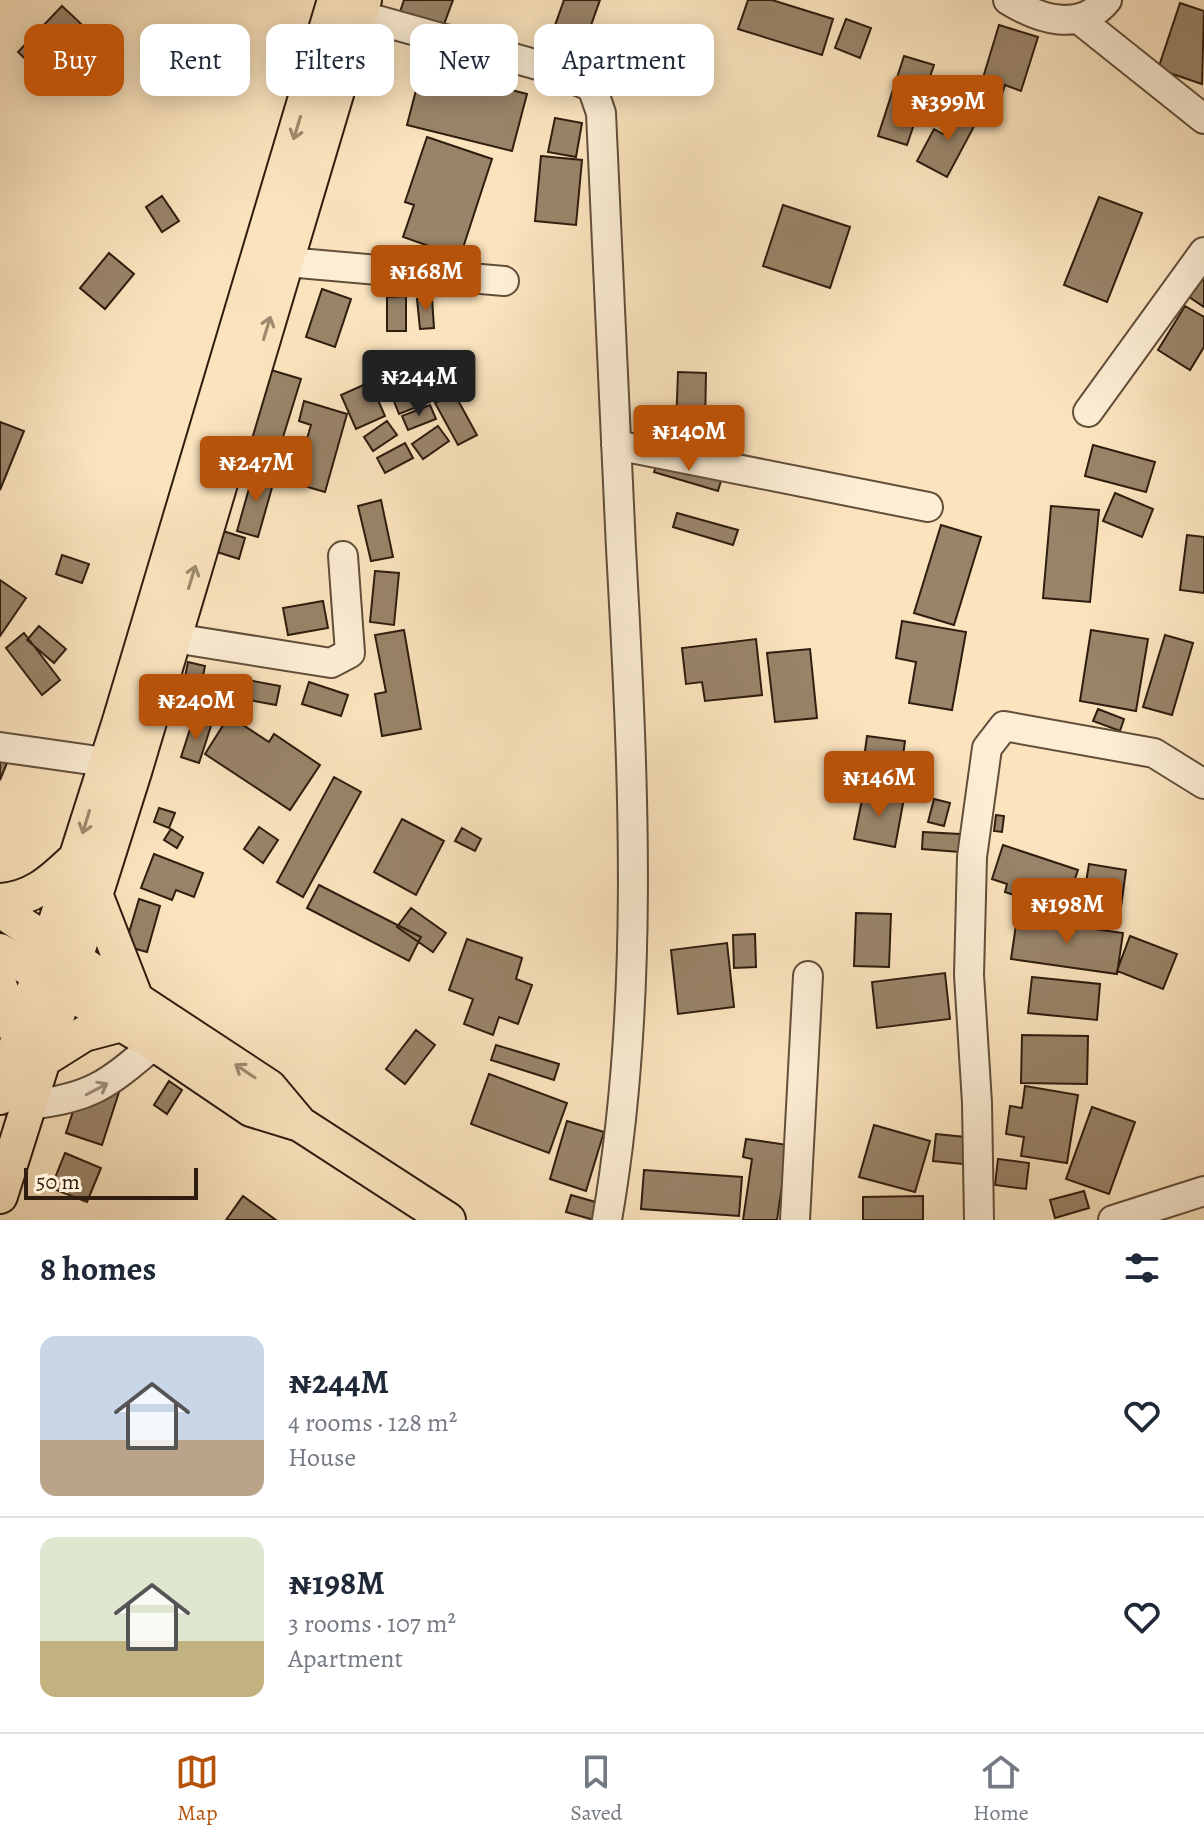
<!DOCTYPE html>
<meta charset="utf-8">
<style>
body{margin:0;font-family:Alegreya,serif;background:#f6f6f7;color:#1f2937;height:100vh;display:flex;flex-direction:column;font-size:30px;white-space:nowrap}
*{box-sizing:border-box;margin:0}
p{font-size:26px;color:#747a83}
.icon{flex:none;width:44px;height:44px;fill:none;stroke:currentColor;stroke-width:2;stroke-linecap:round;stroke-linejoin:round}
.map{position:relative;height:1220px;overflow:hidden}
.details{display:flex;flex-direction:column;background:#fff;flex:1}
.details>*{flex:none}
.hud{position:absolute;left:24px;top:24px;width:800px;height:72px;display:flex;gap:16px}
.scale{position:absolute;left:24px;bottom:20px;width:174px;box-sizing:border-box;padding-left:8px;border:4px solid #2f1d0f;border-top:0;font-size:22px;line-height:28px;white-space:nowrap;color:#2f1d0f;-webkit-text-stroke:6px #fcedd4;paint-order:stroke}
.price{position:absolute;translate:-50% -68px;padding:0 18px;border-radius:8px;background:#b45309;color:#fff;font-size:26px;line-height:52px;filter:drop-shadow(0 2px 4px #0008)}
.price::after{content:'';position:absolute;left:50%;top:48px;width:24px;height:18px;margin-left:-12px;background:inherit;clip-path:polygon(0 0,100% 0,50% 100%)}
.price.active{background:#222;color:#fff}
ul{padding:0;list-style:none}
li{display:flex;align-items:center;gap:24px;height:200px;padding:0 40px}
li+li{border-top:2px solid #e0e1e3}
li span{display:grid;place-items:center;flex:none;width:224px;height:160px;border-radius:16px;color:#555}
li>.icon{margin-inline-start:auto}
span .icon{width:96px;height:96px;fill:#fffc;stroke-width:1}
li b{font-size:34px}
h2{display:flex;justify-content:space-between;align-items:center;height:96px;padding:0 40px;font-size:34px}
.tag{padding:0 28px;border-radius:16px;background:#fff;box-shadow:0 4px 20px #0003;font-size:28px;line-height:72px}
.tag.active{background:#b45309;color:#fff}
.tab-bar{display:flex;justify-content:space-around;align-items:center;height:112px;border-top:2px solid #e0e1e3;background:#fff;font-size:22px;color:#747a83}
.tab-bar a{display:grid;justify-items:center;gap:4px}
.tab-bar .active{color:#b45309}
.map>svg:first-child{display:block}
.building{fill:#998469;stroke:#2f1d0f;stroke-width:2}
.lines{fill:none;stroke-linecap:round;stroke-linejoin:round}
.minor-casing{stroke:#624e3a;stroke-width:32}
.major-casing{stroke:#2f1d0f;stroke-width:38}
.minor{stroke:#fcedd4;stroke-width:28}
.major{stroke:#fae3bd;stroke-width:34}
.oneway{stroke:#9f8a6f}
.oneway2{stroke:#a08f7b}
</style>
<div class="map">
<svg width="1204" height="1220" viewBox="0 0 1204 1220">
<rect width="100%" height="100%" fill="#fae3bd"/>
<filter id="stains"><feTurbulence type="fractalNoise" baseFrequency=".0025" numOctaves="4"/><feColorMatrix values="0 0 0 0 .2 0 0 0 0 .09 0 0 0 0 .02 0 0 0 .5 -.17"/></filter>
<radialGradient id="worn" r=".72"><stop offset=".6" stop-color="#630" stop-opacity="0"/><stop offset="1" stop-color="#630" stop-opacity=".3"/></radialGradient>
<!-- building -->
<path class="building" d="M404,0H453L443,27L400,12Z
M564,0H600L585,42L553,31Z
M748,0H772L833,19L822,55L738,29Z
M1180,3L1204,11L1202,84L1158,69Z
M62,6L93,35L49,82L18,52Z
M846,19L871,28L860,58L835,48Z
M999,25L1038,37L1021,91L1005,85L1001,97L979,91Z
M904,56L934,65L907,145L878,136Z
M422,67L527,94L512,151L407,125Z
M957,108L978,119L947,177L917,161L934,129L943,134Z
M555,118L582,123L576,157L548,152Z
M427,137L492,159L460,257L403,237L414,205L405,202Z
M541,156L582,160L576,225L535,221Z
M162,196L179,221L162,232L146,207Z
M1099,197L1142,213L1107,302L1064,285Z
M783,205L850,227L830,288L763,266Z
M109,253L134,274L105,309L80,288Z
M1204,274V307L1189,297Z
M322,289L351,299L335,347L306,337Z
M406,296V331H387V297Z
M432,298L434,328L420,329L417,299Z
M1185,306L1204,317V347L1190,370L1158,350Z
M426,356L442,397L399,414L383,373Z
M271,370L301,379L275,463L245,453Z
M678,372L706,373L705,426H676Z
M370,382L385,416L356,429L341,395Z
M454,393L477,435L458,445L435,403Z
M304,401L347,414L325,492L294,483L311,425L299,421Z
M430,405L436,419L408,430L402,416Z
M387,421L397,435L373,451L364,437Z
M0,422L24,431L0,490Z
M438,426L449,441L423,459L412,444Z
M405,443L413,458L385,473L377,458Z
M1093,445L1155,462L1146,492L1085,476Z
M660,455L723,474L718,491L654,472Z
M254,471L275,477L258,537L237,531Z
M1115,493L1153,509L1142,537L1103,521Z
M381,500L393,557L371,561L358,506Z
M1051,506L1099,510L1090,602L1043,598Z
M677,513L738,530L733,545L673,527Z
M941,525L981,537L954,625L914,613Z
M223,531L245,538L239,559L217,552Z
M1187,535L1204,537V593L1180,590Z
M62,555L89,564L82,583L56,574Z
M375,571L399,573L394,625L370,622Z
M0,580L26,598L0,636Z
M323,601L328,628L288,635L283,608Z
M902,621L966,632L952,710L909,703L916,662L896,658Z
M39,626L66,649L54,663L27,640Z
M404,630L421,729L382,736L375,694L386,692L375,635Z
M1091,630L1148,639L1136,711L1080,701Z
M24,633L60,680L42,695L6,648Z
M1165,635L1193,643L1172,715L1143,707Z
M756,639L762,695L705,701L702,682L686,684L682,648Z
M810,649L817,718L775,722L767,653Z
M188,662L205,666L201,686L184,682Z
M242,679L280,686L276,705L238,698Z
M309,682L348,695L341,716L302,704Z
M1098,709L1124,719L1120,731L1093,721Z
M229,716L269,742L274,734L320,765L290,810L205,754Z
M193,720L211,726L199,763L181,757Z
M867,736L905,741L899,786L861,781Z
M0,760L7,763L0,780Z
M334,777L361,792L303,897L277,882Z
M864,790L904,798L895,847L854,839Z
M934,799L950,803L944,826L928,822Z
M159,808L175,813L169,828L154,822Z
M996,815L1004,816L1002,832L994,831Z
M402,819L444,841L416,895L374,872Z
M259,827L278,840L263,863L244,849Z
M462,828L481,839L475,851L455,841Z
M171,829L183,837L177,848L164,840Z
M923,832L960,834L959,852L922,849Z
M1003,845L1078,870L1064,911L1005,892L1007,884L992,879Z
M154,854L203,873L194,897L176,890L172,900L141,888Z
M1089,864L1126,870L1121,907L1083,901Z
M319,885L421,937L409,961L307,908Z
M139,899L160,906L147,952L125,946Z
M411,908L446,933L433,952L397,927Z
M856,913L891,914L889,967L854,966Z
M1017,918L1123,933L1117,974L1011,959Z
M755,934L756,967L734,968L733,935Z
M1130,936L1177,954L1163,989L1117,971Z
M467,939L522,958L516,979L532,985L518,1024L499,1017L493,1035L464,1024L473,999L449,990Z
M727,943L734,1007L678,1014L671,950Z
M945,973L950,1019L877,1028L872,982Z
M1032,977L1100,984L1097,1020L1028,1013Z
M416,1030L435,1045L405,1084L386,1069Z
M1022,1035L1088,1036L1087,1084L1021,1083Z
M496,1045L559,1064L554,1080L491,1060Z
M489,1074L567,1103L549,1153L471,1124Z
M84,1077L120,1089L102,1145L66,1133Z
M169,1081L182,1090L167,1114L154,1105Z
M1025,1086L1078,1095L1067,1163L1021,1156L1024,1137L1006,1134L1010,1106L1022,1108Z
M1092,1107L1135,1122L1109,1194L1066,1179Z
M567,1121L604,1132L586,1191L550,1179Z
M874,1125L930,1141L915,1192L859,1177Z
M936,1134L965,1137L963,1164L933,1161Z
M746,1139L788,1145L777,1220H743L752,1159L743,1157Z
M65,1153L101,1168L87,1202L51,1188Z
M998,1159L1029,1163L1026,1189L995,1185Z
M644,1170L742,1177L739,1216L641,1209Z
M1084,1191L1089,1208L1055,1218L1050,1200Z
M571,1195L599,1203L594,1220L566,1212Z
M243,1196L276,1220H226Z
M923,1196V1220H863V1197Z"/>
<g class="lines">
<defs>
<path id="minor" d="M1008,0C1039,19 1080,33 1107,0
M359,15L545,67L592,87L601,113C607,265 614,416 622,567C634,784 644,1006 607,1220
M1080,20L1204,119
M287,262L504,281
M1088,412L1204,252
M616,445L928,507
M174,638L331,663L350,653L343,556
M0,747L105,762
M27,1105C91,1099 108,1084 155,1044
M795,1220L808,976
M979,1220L977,1103L969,975L972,857L987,748L1004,726L1154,753L1204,784
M1113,1220L1204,1191"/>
<path id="major" d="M95,894L135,997
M0,901C32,899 51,882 74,860
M0,910L269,1087L300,1124
M0,951L155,1044L251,1109L300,1124L448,1220
M0,987L18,1036
M41,1061L84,1034L122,1024
M0,1097L120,721L335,0
M0,1196L134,772L364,0"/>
</defs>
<!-- minor casing -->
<use href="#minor" class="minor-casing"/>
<!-- major casing -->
<use href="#major" class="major-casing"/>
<!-- minor -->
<use href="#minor" class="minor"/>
<!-- major -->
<use href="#major" class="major"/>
</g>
<!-- one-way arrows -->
<defs><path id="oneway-shaft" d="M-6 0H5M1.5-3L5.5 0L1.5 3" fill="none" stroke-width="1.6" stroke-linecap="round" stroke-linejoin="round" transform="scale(2)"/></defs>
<g class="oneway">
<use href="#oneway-shaft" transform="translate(297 128) rotate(107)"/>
<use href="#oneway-shaft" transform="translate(267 328) rotate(-73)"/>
<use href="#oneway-shaft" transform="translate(192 577) rotate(-73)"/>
<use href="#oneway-shaft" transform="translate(86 822) rotate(107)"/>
<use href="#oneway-shaft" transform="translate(245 1071) rotate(-146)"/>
</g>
<use class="oneway2" href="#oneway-shaft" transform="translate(97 1089) rotate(-28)"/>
<rect width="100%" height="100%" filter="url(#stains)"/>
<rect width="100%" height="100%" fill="url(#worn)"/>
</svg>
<div class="scale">50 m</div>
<b class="price" style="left:948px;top:143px">₦399M</b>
<b class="price" style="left:426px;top:313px">₦168M</b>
<b class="price active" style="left:419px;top:418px">₦244M</b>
<b class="price" style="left:689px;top:473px">₦140M</b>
<b class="price" style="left:256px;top:504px">₦247M</b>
<b class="price" style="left:196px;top:742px">₦240M</b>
<b class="price" style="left:879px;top:819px">₦146M</b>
<b class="price" style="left:1067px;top:946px">₦198M</b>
<div class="hud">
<a class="tag active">Buy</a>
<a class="tag">Rent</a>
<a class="tag">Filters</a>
<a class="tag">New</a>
<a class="tag">Apartment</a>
</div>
</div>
<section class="details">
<h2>8 homes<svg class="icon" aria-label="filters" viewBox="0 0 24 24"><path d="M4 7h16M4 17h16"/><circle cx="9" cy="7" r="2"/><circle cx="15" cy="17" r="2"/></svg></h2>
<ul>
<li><span style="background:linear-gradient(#c9d6e8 65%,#b9a48a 0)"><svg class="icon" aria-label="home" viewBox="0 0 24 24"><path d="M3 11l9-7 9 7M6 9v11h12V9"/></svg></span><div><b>₦244M</b><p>4 rooms · 128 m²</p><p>House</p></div><svg class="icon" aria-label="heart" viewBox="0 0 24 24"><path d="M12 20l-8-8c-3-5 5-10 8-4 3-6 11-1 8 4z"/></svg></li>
<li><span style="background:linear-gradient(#dfe7d0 65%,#c2b280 0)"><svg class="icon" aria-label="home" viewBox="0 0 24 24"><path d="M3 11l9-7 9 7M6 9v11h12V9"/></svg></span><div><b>₦198M</b><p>3 rooms · 107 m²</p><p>Apartment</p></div><svg class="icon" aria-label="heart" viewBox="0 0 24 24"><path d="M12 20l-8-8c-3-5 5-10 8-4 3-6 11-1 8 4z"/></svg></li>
</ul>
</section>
<nav class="tab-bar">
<a class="active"><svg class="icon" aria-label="map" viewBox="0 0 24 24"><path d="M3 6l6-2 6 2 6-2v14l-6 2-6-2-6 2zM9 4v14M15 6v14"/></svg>Map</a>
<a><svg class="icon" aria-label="saved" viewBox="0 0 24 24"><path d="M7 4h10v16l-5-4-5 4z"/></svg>Saved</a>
<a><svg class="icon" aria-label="home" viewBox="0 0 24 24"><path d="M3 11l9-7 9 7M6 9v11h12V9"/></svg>Home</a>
</nav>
